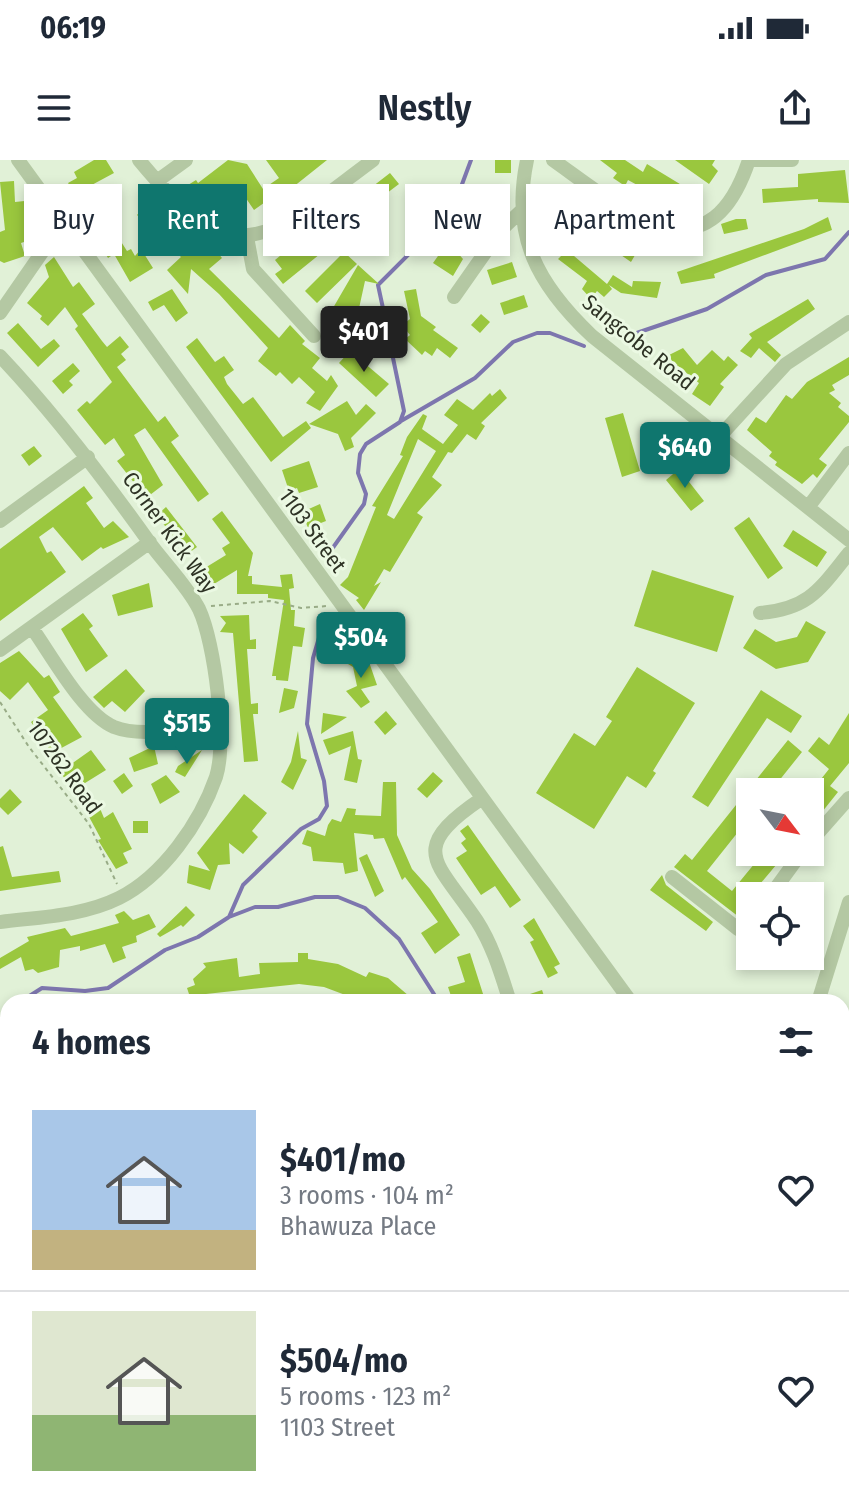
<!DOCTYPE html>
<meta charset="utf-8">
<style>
body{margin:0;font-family:"Fira Sans Condensed",sans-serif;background:#f2f2f3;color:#1f2937;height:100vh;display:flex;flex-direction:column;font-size:30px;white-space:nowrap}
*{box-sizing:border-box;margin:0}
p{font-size:26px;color:#747a83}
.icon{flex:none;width:44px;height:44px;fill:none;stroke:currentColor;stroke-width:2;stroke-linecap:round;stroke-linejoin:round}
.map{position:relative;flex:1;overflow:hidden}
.side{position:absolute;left:0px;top:834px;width:850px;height:512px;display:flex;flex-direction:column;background:#fff;border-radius:24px 24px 0 0;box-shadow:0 4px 12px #0003}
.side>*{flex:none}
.hud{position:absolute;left:24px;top:24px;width:802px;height:72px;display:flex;gap:16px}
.needle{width:52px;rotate:122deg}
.buttons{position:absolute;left:736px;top:618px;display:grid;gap:16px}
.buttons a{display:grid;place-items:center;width:88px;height:88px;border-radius:0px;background:#fff;box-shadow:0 4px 12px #0003;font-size:40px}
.price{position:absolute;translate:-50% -68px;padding:0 18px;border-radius:8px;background:#0f766e;color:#fff;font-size:26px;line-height:52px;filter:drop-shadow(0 2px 4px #0008)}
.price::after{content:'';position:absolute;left:50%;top:48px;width:24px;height:18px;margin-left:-12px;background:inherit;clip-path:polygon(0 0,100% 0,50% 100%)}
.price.active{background:#222;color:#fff}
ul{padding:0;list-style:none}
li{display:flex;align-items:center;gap:24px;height:200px;padding:0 32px}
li+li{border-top:2px solid #e0e1e3}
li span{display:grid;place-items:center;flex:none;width:224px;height:160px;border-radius:0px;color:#555}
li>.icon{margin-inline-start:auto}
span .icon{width:96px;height:96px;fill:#fffc;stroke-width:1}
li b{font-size:34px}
h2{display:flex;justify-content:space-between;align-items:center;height:96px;padding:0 32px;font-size:34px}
.tag{padding:0 28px;border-radius:0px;background:#fff;box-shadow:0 4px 12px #0003;font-size:28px;line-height:72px}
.tag.active{background:#0f766e;color:#fff}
.status{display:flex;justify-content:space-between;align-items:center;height:56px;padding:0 40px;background:#fff;direction:ltr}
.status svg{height:22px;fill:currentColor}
header{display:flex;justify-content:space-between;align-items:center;height:104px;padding:0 32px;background:#fff;font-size:36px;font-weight:600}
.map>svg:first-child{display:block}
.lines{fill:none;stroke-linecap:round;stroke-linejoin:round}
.stream{stroke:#7d76ae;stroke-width:4}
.building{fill:#9ac73e;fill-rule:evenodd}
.path{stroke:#99ac87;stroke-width:2;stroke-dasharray:4 4;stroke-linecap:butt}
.minor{stroke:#b4c8a3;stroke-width:14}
.labels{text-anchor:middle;stroke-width:6;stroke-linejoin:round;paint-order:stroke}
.street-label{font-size:22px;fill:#2e3325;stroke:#ebf9e3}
</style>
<div class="status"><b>06:19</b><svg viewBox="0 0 49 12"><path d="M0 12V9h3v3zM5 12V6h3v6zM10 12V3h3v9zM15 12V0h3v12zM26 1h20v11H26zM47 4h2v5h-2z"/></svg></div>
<header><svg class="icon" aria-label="menu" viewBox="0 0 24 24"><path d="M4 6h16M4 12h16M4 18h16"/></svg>Nestly<svg class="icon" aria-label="share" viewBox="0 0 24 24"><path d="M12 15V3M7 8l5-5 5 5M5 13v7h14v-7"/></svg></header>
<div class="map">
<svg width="849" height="1346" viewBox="0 0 849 1346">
<rect width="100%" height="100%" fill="#e1f1d7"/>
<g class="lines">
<!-- stream -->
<path class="stream" d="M622,178L707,149L766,115L825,99L849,72
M401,261L475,218L513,182L537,173H550L584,186
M327,396L364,344L366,334L358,313L360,294L366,284L400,262L404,251L393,198L394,174L384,153L378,125L427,76L439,43L461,27L471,0
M229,757L243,725L301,669L319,659L327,646L324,621L307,564L313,498L326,454
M20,842L42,828L85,831L108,828L165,790L198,777L229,757L255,747H278L315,737H338L365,748L399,779L439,842
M0,876L8,856
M842,1255L849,1256
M816,1346L818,1338"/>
</g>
<!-- building -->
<path class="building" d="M94,0H106L114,13L75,34L68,23L77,18L74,12Z
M228,0L247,4L263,29L279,18L266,0H327L278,39L275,35L254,50L239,28L214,45L209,37L212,44L205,49L188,25L196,20L198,23Z
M495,0H511V13H495Z
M600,0H625L643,12L647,4L698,35L687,52L628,20L625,26L613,18L617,13Z
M675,0H715L712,5L718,11L709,24Z
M845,10L849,43L818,42V39L763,43L762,29L798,27V14Z
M390,13L399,24L354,58L346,47Z
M14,21L15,42L34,40L38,57L25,61L30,80L21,83L25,96L4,103L0,101V72L5,70L0,22Z
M553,35L638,90L631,102L547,44Z
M477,41L487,48L456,91L463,99L453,116L433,103L460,65L449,58L461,44L470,51Z
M147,44L196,96L211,85L222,98L209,109L279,178L290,165L305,181L302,184L320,198L312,208L327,221L331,215L338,226L320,251L306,243L315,232L299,217L292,224L280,212L276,216L258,201L268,188L219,134L191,109L188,134L167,110L181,97L137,55Z
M828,57L832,70L714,114L715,118L681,124L677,112L804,69Z
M326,58L341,77L283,124L275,114L282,109L275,100Z
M736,59H746L748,69L724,74L721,64Z
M103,61H113V69L127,91L131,89L135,96L141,89L153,108L130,122L114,94L108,98L101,86Z
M567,90L607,124L613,115L632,127L633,121L661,122L657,138L621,133L609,125L612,129L604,137L597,131L591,139L582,129L587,121L558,99Z
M344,92L357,104L317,143L305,131Z
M54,97L73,127L79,122L95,144L82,154L102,181L107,187L120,176L129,187L121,194L126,200L117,207L158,262L165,256L179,276L171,282L209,334L198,342L145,268L134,275L163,325L146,338L117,301L125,295L114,278L105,285L77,250L87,241L90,244L112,222L75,169L78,166L65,147L48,166L40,159L42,156L27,143L49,117L45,105Z
M512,102L517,117L492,125L487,110Z
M358,105L379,124L365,121L356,162L345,159L340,169L326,160Z
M172,129L188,153L176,162L164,145L153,151L148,142Z
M416,129L421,156L436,167L433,170L458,188L450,198L437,188L432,196L425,191L422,195L405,179L410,175L402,165L410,159L404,131Z
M524,135L528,147L504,155L500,143Z
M808,139L815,149L767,182L781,195L775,202L759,188L751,198L740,191L752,178L749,174Z
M481,154L490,162L480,173L471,165Z
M18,163L41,189L54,179L60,186L38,207L7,173Z
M197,178L215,202L224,196L234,210L224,217L227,224L243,244L253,237L283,277L306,261L311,268L271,302L186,187Z
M683,188L697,205L712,190L724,201L728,196L738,205L720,224L724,227L710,246L692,234L699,223L678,206L675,207L669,195Z
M350,191L389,224L376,237L339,203Z
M849,197V215L832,225L835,230L829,233L841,243L838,247L849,256V262L819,299L827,305L817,318L813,314L802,324L775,305L777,302L769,296L772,292L747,270L756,257L766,263L786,235L792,239L807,222Z
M73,203L80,211L69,221L73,225L63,234L52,221Z
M500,229L507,238L481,263L485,266L476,280L467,274L452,293L448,292L432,317L442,325L417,353L423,357L390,412L384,409L374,426L381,422L364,450L356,440L359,438L340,425L348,417L376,347L372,346L403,296L400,295L407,277L423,254L427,256L422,269L443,284L458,265L444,255L457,239L473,250L490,233L492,236ZM418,279L436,291L394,359L387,355Z
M347,241L356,255L366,244L376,253L351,278L354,287L345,291L338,274L309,264Z
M623,253L640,311L622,317L605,258Z
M34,286L42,296L29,306L21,295Z
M309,301L318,327L299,333L297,328L289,331L282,310Z
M679,309L704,341L691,351L666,320Z
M84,326L93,338L86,343L104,368L113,361L129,377L103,389L101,387L82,401L53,367L39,377L47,393L51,391L66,412L0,461V389Z
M320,344L326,361L308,368L302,352Z
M166,347L197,387L186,395L157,355Z
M222,351L253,393L248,416H252V424L282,427L280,415L292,414L294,428L289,429L291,450H295L294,466L305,468L302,487L293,486L288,521L276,520V516H272L284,440L268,438V434H237V410L209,427L200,411L226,395L222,388L230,383L212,359Z
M749,357L783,408L768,419L734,368Z
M793,370L827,392L817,407L783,386Z
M652,410L734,436L717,492L634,466Z
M149,423L153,447L118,456L112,435Z
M83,453L93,466L89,469L108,496L86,512L61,469Z
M249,455L250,480L256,479V489H247L251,544L258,543V554H253L258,601L244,602L233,473L220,472L226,463L220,456Z
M806,461L826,472L808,502L776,509L743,488L755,469L776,482L797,477Z
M19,491L44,518L49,515L60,532L53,537L82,577L52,593L31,562L48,550L28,522L10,540L0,531V503Z
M356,493L369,502L377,525L361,529L370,542L361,548L346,531L357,526L353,507L348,504Z
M637,507L695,543L653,611L656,613L646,628L627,616L594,669L536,633L574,573L595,586L612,561L606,557Z
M126,509L145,531L125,552L112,541L104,548L93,537Z
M284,528L298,531L294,548L279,553Z
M761,530L802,556L791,573L767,558L708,647L692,637Z
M386,551L397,564L385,575L374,562Z
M323,553L347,557L321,574Z
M849,553V603L830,626L838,632L810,667V633L829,609L808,591L819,577L829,585Z
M298,571L301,598L307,600L293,630L281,622L291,602Z
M353,571L358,599L362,600L357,623L344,620L351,586L329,595L323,580Z
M788,580L802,592L770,632H750V657L707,711L732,731L764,692H787L750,736V753L739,757L674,707L685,694L692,700Z
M154,586L158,604L134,612L129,598Z
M91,590L106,610L77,628L71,621L68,623L60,612Z
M202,590L185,617L175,612L178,606Z
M433,612L443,621L427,638L417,629Z
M124,613L133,626L122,634L113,621Z
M166,615L180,632L160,644L151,624Z
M383,622H396L397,675L412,709L430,729L460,775L435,794L421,773L438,762L405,717L402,720L384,678L374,679L373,675L354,673L358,711L345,714L343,703L313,701L311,687L302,684L307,670L325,676L328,665L332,659L341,662L347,648L356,649L355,655L381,656Z
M10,629L22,642L8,655L0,647V639Z
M244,634L267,653L252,671L258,677L243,694L229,683L230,704L218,705L210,730L187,723L189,705L210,711L197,693Z
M99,646L104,658L113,652L132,689L123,693L128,703L116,709L98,680L101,679L87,653Z
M133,661H148V673H133Z
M468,665L521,740L510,748L495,726L481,735L456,698L467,691L461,683L466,679L460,671Z
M3,686L12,717L59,711L61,722L0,731V687Z
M367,694L384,731L375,737L359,698Z
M662,715L666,725L713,762L706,771L650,730Z
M186,746L195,755L183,767L181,765L160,777L157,774Z
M124,751L133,760L149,754L156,767L136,776L137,782L122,787L126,798L113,803L105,784L80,791V786L60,790L59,807L38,813L33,809L25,811L21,797L0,809V798L29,781L27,777L65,768L71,776L98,769L119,763L115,755Z
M534,758L560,804L554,807L558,813L548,818L530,782L534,780L523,766Z
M298,793H308V799L338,804L366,817L369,812L388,818L409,836L403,842H364L324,827L299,824L206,834L191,840L187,828L195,825L193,819L206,807L203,803L237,798L239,817L260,814L259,803L298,802Z
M470,793L484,837L453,842L448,827L465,822L457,797Z
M542,830L546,842H533L530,834Z"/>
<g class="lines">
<!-- path -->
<path class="path" d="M211,446L270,441L301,448L327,446
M0,542L29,587L89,664L117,724
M0,869L8,871
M0,1151L8,1142"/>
<!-- minor -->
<path class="minor" d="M18,0L631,842
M139,0C238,120 266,79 373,0
M527,0C511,76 537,124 592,176L849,380
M553,0C621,48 707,127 749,0
M750,0H792
M157,21L186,0
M247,77L253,109L314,176
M454,137L501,70L521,51
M0,153L63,62
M0,196C56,255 105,320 152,386C167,406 188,427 199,449C215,483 227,582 216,617C200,663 163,716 119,738C83,756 39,757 0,762
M720,276L786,204L849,162
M809,346L849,293
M0,361L88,297
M760,453C809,449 820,429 849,393
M32,468C52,496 83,554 114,567C145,579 188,566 219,563
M0,490L150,382
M481,639C406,690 437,701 477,761C493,786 501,814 510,842
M810,682L849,638
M672,717L738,769L750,763
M770,736L802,692
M818,842L849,742
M842,958L849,960
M0,1056L8,1052
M842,1107L849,1098
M842,1136L849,1133
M0,1242L8,1239
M359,1338L363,1346
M157,1346L167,1338
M438,1346L458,1338
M703,1346L722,1338"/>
</g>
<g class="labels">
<!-- street labels -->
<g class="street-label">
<text transform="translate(639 182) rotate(39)" y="8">Sangcobe Road</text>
<text transform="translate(313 370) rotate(54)" y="8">1103 Street</text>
<text transform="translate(170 372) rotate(54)" y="8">Corner Kick Way</text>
<text transform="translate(65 607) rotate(54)" y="8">107262 Road</text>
</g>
</g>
</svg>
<div class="buttons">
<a><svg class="needle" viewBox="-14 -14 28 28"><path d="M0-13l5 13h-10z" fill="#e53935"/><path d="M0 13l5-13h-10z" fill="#747a83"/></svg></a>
<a><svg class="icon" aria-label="locate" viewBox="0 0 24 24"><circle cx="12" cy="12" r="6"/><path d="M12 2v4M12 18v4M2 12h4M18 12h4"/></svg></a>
</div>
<b class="price active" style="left:364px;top:214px">$401</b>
<b class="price" style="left:685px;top:330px">$640</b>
<b class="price" style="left:361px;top:520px">$504</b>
<b class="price" style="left:187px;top:606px">$515</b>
<div class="hud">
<a class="tag">Buy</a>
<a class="tag active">Rent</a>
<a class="tag">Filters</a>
<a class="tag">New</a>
<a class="tag">Apartment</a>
</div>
<section class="side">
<h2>4 homes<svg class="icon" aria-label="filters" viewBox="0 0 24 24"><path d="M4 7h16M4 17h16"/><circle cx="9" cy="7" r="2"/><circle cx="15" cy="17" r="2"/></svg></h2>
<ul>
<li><span style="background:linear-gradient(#a9c7e8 75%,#c2b280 0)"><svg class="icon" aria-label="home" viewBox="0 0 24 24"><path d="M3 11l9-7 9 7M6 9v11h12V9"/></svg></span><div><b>$401/mo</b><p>3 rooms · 104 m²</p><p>Bhawuza Place</p></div><svg class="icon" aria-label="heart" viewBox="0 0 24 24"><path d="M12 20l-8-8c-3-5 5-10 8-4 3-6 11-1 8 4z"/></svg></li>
<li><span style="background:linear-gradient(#dfe7d0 65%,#8fb573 0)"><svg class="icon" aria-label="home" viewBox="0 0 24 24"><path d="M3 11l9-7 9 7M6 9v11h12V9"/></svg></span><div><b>$504/mo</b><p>5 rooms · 123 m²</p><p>1103 Street</p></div><svg class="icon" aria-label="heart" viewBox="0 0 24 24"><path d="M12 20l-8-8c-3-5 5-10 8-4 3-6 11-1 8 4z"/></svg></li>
</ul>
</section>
</div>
